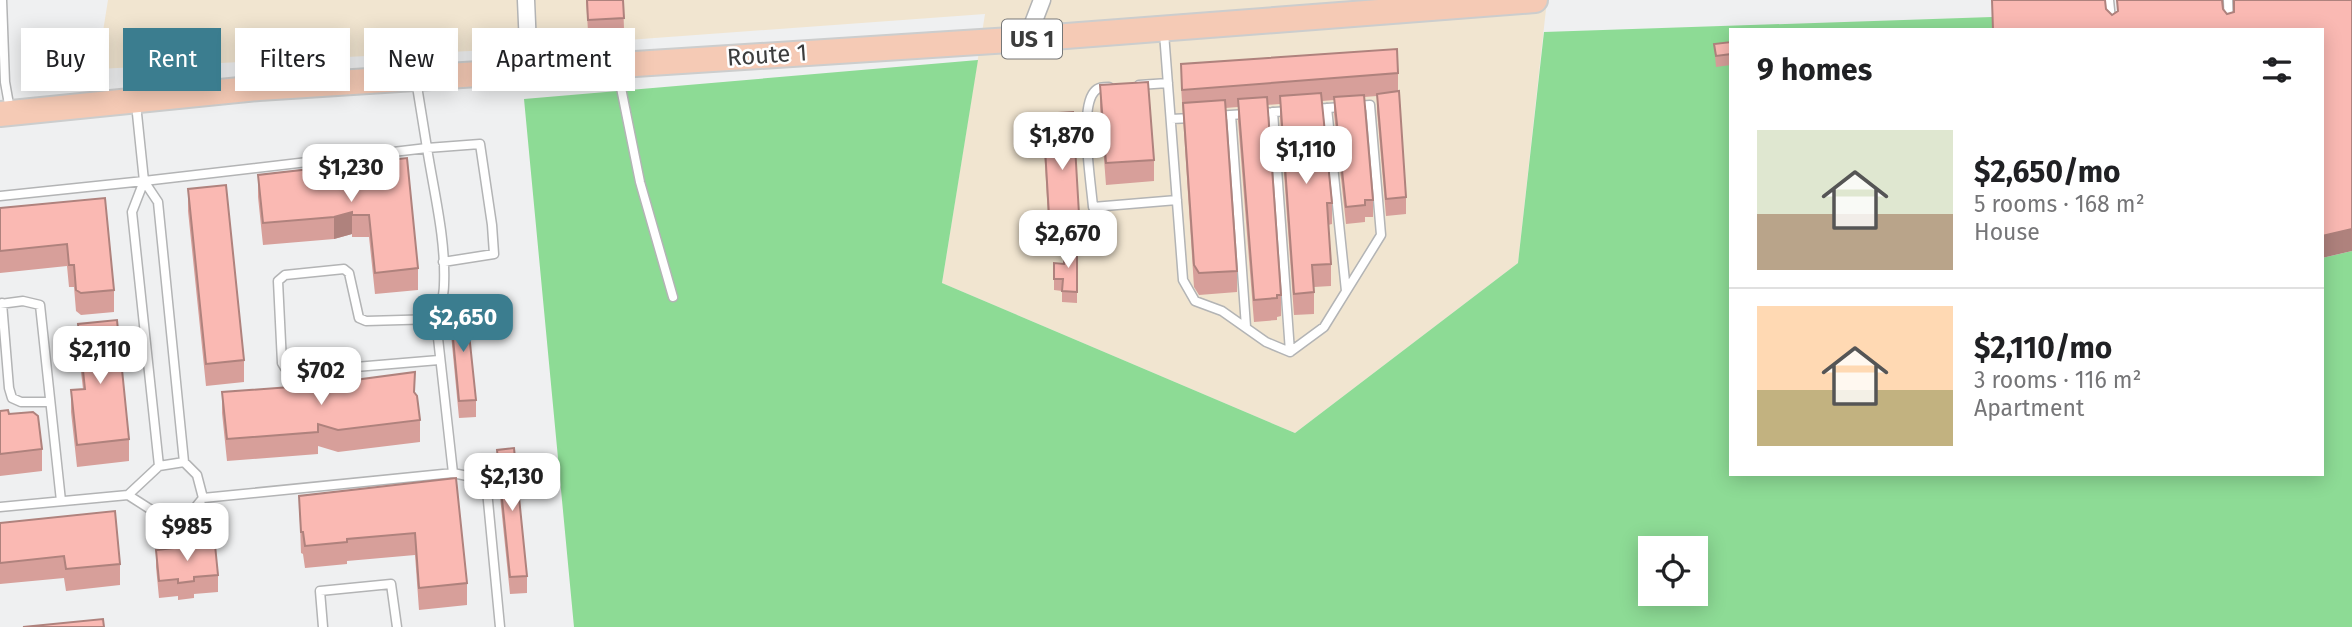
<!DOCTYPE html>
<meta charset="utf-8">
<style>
body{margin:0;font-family:"Fira Sans",sans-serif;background:#f2f2f2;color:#202124;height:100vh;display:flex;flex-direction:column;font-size:26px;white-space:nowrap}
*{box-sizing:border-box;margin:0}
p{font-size:23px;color:#757577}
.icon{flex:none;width:38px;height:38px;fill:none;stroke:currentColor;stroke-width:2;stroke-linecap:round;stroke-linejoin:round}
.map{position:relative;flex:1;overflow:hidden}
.details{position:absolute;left:1729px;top:28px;width:595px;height:448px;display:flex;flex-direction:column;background:#fff;border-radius:0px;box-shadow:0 4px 18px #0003}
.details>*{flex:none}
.top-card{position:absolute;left:21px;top:28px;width:665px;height:63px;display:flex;gap:14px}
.fabs{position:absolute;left:1638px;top:536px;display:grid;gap:14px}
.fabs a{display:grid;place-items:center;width:70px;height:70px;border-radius:0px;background:#fff;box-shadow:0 4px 18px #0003;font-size:35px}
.price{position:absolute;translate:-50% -60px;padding:0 16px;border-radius:14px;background:#fff;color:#222;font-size:23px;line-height:46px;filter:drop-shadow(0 2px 4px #0008)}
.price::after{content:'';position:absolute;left:50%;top:42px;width:21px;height:16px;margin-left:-10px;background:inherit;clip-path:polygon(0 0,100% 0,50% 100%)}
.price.active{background:#3b7d8f;color:#fff}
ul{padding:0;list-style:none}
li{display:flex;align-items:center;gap:21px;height:175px;padding:0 28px}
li+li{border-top:2px solid #e0e0e0}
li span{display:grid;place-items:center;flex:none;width:196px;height:140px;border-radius:0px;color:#555}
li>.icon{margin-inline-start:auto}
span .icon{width:84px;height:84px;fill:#fffc;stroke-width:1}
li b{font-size:30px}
h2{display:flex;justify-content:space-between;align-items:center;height:84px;padding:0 28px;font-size:30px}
.pill{padding:0 24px;border-radius:0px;background:#fff;box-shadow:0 4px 18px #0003;font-size:24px;line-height:63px}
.pill.active{background:#3b7d8f;color:#fff}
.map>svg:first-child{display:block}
.industrial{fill:#f1e5d0}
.green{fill:#8ddb95;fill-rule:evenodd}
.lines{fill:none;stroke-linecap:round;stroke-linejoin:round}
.service-casing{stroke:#b3b4b5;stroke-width:11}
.minor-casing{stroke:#b3b4b5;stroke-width:19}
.primary-casing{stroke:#cccdcd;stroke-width:28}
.service{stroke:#fff;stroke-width:8}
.minor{stroke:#fff;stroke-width:16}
.primary{stroke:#f5cab5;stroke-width:24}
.wall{fill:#d79f9a}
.shaded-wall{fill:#af827d}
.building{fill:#fab9b3;stroke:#af827d;stroke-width:2}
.labels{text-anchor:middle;stroke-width:5;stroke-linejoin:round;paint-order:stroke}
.shield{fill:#fff;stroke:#767777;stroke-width:2}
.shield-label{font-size:23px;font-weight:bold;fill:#3c3d3d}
.street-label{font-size:24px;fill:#3c3d3d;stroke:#fff}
</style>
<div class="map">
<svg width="2352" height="627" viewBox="0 0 2352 627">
<rect width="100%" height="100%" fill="#eff0f1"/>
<!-- industrial -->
<path class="industrial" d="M108,0H1547L1518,263L1295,433L942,283L985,14L490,50L97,69Z"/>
<!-- green -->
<path class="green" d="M1992,17L1993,30H1731V474H2322V258L2352,251V627H574L524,99L978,60L942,283L1295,433L1518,263L1544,32ZM1650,548H1696V593H1650Z"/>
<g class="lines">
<defs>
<path id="service" d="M2,0L5,82L10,110
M2109,0L2112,30
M2228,0L2229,30
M1164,33L1183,280L1195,301L1222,311L1266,342L1290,352L1324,327L1381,235L1370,105L1355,106
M617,68L640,182L673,297
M416,80L427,148L480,144L492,225L494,254L443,262
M1139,85L1168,83
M1109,87C1103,87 1098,87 1094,92C1079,110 1091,182 1093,207L1177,200
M1327,108L1346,291
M1313,109L1342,107
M1273,112L1290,352
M1231,115L1246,327
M1215,116L1290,111
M1171,119L1192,118
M0,196L144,181
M2,303L9,388L12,398L21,402H49
M0,304L23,301L40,305L61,501
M437,319L366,321L359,318L349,273L344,269L285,275L278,281L282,363L285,368L296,372L439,360
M159,466L132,212L144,181L158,202L184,462L197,475L203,498
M453,473L486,480L500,627
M128,495L159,466L184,462
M0,507L128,495L164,518H187L203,498L453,473L437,329C437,314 444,300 444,285C446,239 434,193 427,148L144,181L136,104
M323,627L320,591L391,584L397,627"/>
<path id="minor" d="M526,0L529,70
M1027,39L1042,0"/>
<path id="primary" d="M0,114L259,88L1027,39L1535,0"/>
</defs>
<!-- service casing -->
<use href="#service" class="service-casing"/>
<!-- minor casing -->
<use href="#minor" class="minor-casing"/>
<!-- primary casing -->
<use href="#primary" class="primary-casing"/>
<!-- service -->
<use href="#service" class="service"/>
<!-- minor -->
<use href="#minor" class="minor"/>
<!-- primary -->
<use href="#primary" class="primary"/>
</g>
<!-- wall -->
<path class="wall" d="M586,0H623L624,29L588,31Z
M1731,42V65L1716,67L1714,44Z
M1181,64L1398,73V91L1406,197V214L1386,216L1377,111V96L1364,97L1373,200V217H1365V222L1346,224L1334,114V100L1322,101L1332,203V224L1328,225L1331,264V286L1314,287V314L1294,315L1280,118V104L1267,105L1281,295V316L1277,317V320L1254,322L1238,121V107L1225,108L1237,271V292L1199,295L1194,287L1181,86Z
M1100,85L1154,160V181L1106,185L1100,107Z
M1043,114L1080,231V248H1077V303L1062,302V291L1054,290V263L1064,264L1065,249L1050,250L1043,131Z
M407,158L418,268V290L375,294L369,237H352V234L334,239L263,245L258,197V175Z
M188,189L244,360V382L206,386L188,211Z
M105,198L114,290V312L81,315L76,311L74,287H69L67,266L0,273V208Z
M450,307L476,400V417L459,418L450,324Z
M78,324L129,439V461L77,467L71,412V390L83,389L78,346Z
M222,392L415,393L420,420V442L338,452L318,446V454L227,461L222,413Z
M0,411L9,414L42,449V471L0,476Z
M497,450L527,576V593L510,594L497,467Z
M456,478L467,583V605L419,610L415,555L347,561V564L305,568L303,554L301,553L299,496Z
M0,523L120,564V585L66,591L64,578L0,584Z
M174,544L191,547L218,575V592L194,594V598L178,600V596L159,598L156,567V550L174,548Z"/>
<!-- shaded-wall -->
<path class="shaded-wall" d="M352,212V234L334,239V217Z
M2352,229V251L2322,258V236Z"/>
<!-- building -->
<path class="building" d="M587,0H623L624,18L588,20Z
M1992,0H2105L2106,9L2112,15L2118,11L2117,0H2222L2223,9L2227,14L2234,12V0H2352V229L2322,236V30H1993Z
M1731,42V54L1716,56L1714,44Z
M1397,49L1398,73L1182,90L1181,64Z
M1148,82L1154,160L1106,163L1100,85Z
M1399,91L1406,197L1386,199L1377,94Z
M1321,93L1332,203H1327L1331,264L1312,265L1314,292L1294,294L1280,96Z
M1364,95L1373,200H1365V205L1346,207L1334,97Z
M1267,97L1281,295H1277V298L1254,300L1238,99Z
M1225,100L1237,271L1199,273L1194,265L1183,103Z
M1073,112L1080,231L1050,233L1043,114Z
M407,158L418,268L375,273L369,215H352V212L334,217L263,223L258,175Z
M226,185L244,360L206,364L188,189Z
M105,198L114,290L81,293L76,290L74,265H69L67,244L0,251V208Z
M1065,247H1077V292L1062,291L1063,279H1054V263L1064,264Z
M466,305L476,400L459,401L450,307Z
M117,320L129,439L77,445L71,390L85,389L78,324Z
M415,372L414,392L417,396L420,420L338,430L318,424V432L227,439L222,392L317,385Z
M8,410L9,414L33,412L38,416L42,449L0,454V411Z
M514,448L527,576L510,577L497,450Z
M456,478L467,583L419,588L415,533L347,539V542L305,546L303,532H301L299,496Z
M115,511L120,564L66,569L64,556L0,563V523Z
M190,543L191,547L215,545L218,575L194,577V581L178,583V579L159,581L156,550L175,548L174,544Z
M103,619L104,627H23Z"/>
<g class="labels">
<!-- shield labels -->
<rect class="shield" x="1002" y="19.5" width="60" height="39" rx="5"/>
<g class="shield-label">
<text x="1032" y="47">US 1</text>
</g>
<!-- street labels -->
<g class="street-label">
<text transform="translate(767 55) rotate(-4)" y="8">Route 1</text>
</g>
</g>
</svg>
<div class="fabs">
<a><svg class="icon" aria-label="locate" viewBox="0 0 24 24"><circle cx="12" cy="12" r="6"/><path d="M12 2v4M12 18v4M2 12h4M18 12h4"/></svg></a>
</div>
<b class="price" style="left:1062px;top:172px">$1,870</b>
<b class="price" style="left:1306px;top:186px">$1,110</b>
<b class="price" style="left:351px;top:204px">$1,230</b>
<b class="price" style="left:1068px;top:270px">$2,670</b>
<b class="price active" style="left:463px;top:354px">$2,650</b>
<b class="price" style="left:100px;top:386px">$2,110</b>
<b class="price" style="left:321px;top:407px">$702</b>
<b class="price" style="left:512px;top:513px">$2,130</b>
<b class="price" style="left:187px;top:563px">$985</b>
<div class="top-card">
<a class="pill">Buy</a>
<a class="pill active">Rent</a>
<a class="pill">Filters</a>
<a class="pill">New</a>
<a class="pill">Apartment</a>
</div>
<section class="details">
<h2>9 homes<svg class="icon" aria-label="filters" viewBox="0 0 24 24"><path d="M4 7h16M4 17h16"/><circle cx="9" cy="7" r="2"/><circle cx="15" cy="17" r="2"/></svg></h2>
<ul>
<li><span style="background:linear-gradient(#dfe7d0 60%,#b9a48a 0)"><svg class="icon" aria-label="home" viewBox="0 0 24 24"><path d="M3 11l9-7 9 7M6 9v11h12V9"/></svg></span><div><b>$2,650/mo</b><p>5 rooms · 168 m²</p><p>House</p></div></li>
<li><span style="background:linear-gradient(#ffd9b3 60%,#c2b280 0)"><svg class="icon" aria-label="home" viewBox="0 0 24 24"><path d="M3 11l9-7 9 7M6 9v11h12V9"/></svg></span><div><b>$2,110/mo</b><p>3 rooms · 116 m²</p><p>Apartment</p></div></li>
</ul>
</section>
</div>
